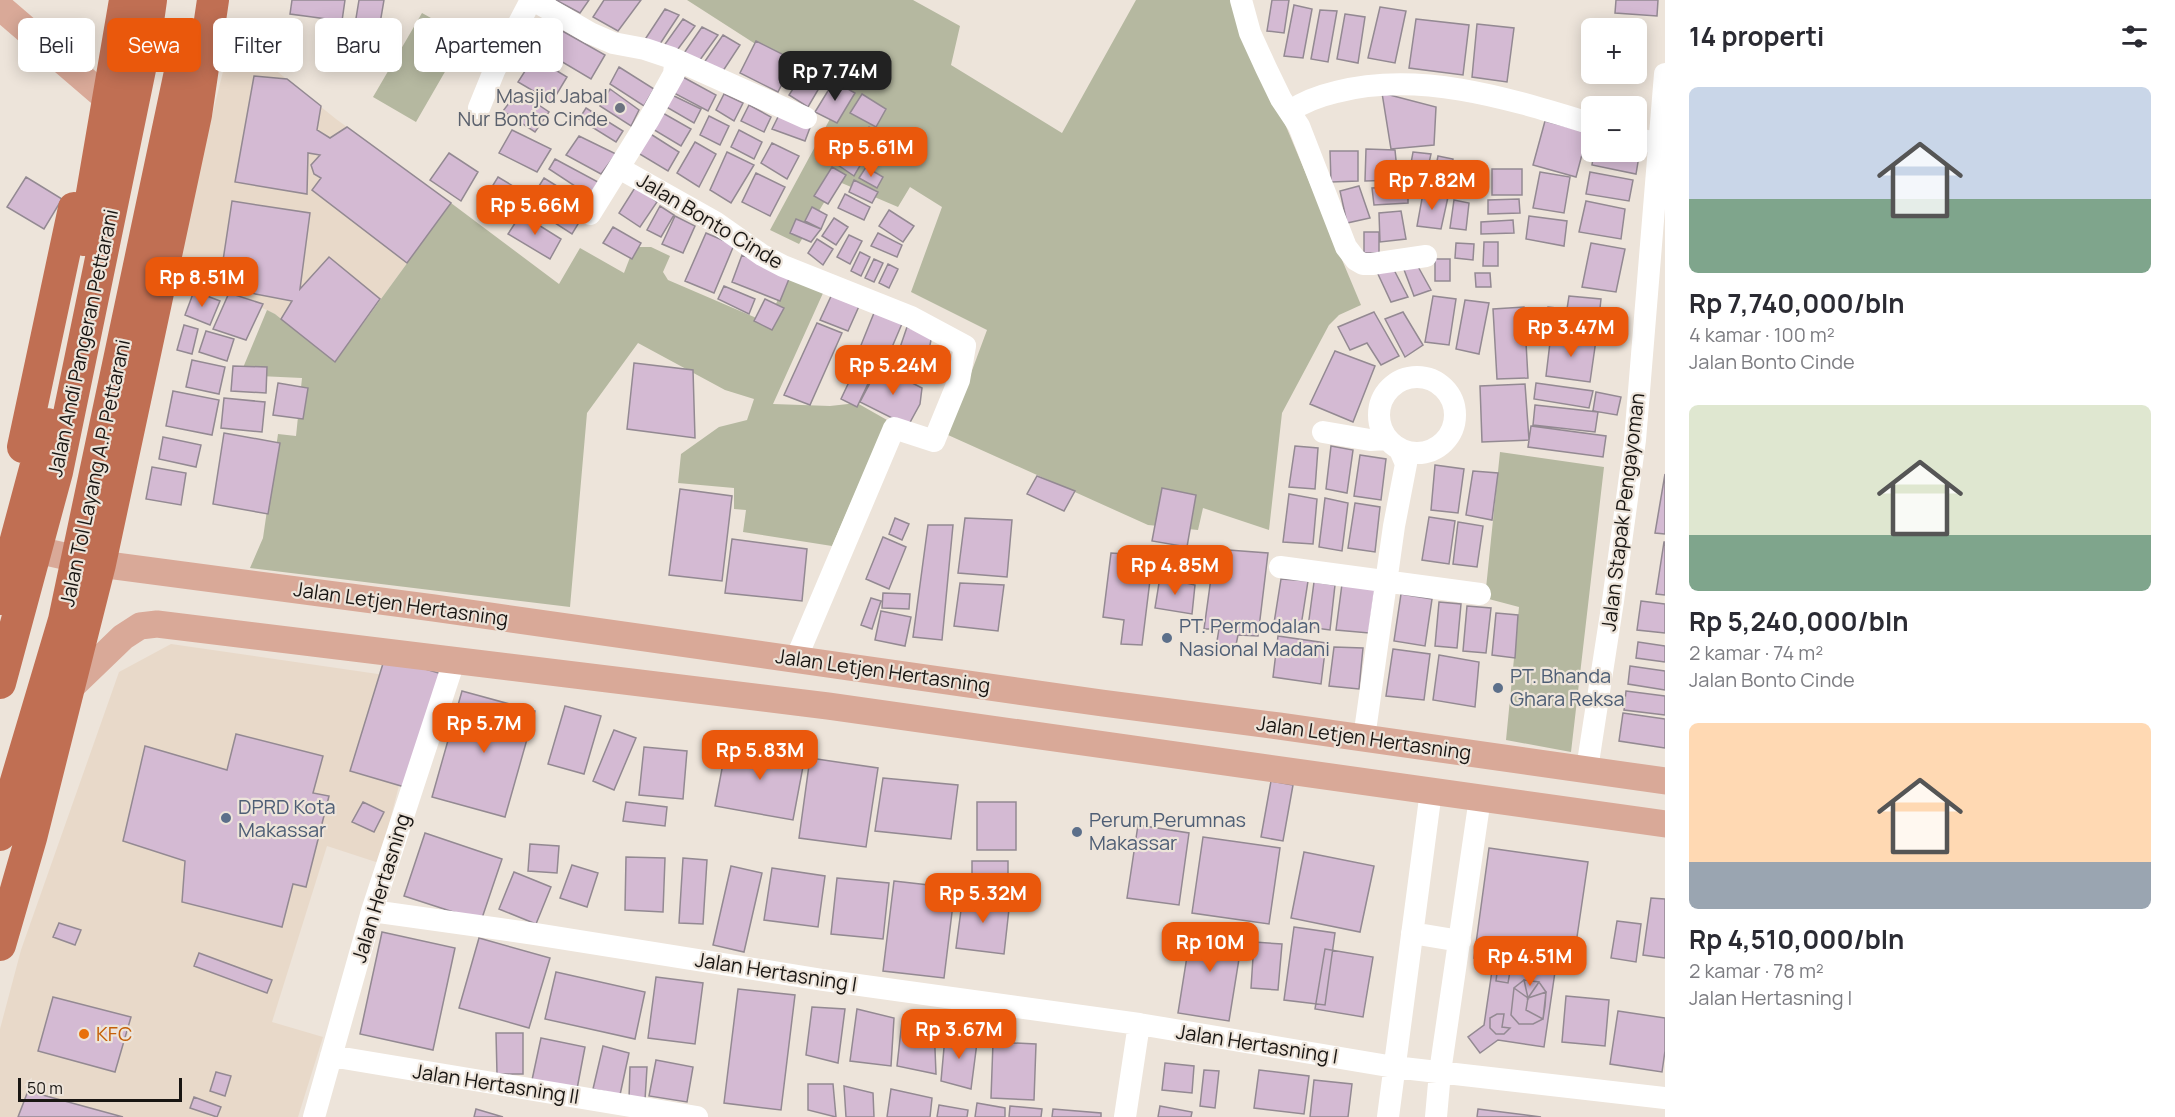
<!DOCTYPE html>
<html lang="id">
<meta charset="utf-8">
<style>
body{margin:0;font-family:Manrope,sans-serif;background:#f2f2f3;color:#2b2b33;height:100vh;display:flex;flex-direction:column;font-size:22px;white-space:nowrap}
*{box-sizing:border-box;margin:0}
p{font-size:20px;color:#7c7c81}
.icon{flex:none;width:33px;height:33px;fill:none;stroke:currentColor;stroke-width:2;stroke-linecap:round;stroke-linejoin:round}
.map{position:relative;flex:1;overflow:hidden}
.details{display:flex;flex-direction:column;background:#fff;width:510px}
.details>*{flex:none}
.banner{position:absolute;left:18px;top:18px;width:570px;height:54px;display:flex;gap:12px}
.buttons{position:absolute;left:1581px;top:18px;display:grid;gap:12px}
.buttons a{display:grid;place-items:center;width:66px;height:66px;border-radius:9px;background:#fff;box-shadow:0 3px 15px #0003;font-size:30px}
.scale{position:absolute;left:18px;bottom:15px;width:164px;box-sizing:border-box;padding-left:6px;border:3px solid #191613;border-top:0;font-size:16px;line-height:21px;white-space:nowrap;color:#191613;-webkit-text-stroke:4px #ede4da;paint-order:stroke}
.price{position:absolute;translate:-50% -51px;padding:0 14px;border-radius:12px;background:#ea580c;color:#fff;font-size:20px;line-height:39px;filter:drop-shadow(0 2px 3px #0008)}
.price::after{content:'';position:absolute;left:50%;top:36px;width:18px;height:14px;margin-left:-9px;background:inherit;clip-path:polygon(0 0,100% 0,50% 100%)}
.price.current{background:#222;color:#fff}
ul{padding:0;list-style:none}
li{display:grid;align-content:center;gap:12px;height:318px;padding:0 24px}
li span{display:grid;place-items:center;height:186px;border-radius:9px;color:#555}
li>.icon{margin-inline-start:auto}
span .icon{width:108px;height:108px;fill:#fffc;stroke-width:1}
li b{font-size:26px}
h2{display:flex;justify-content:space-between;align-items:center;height:72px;padding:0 24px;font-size:26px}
.tag{padding:0 21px;border-radius:9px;background:#fff;box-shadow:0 3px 15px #0003;font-size:21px;line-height:54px}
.tag.current{background:#ea580c;color:#fff}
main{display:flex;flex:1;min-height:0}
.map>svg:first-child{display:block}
.built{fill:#e8d9c9}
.green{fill:#b5b8a0}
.building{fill:#d4bad3;stroke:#938992;stroke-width:1.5}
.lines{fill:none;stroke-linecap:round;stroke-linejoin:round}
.minor{stroke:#fff;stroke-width:22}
.major{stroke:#d9a998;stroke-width:27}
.highway{stroke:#c06f53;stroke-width:32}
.worship-dot{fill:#6b7280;stroke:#ede4da;stroke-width:2}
.service-dot{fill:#5c6f8a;stroke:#ede4da;stroke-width:2}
.food-dot{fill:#e8710a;stroke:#ede4da;stroke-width:2}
.labels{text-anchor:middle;stroke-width:4.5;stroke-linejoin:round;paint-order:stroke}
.worship-label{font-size:20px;fill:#5b616d;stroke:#ede4da;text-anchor:end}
.street-label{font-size:20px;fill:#191613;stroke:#ede4da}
.service-label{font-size:20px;fill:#4e5e75;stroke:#ede4da;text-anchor:start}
.food-label{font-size:20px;fill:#c56008;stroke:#ede4da;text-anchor:start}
</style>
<main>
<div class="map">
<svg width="1665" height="1117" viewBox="0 0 1665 1117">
<rect width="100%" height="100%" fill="#ede4da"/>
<!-- built -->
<path class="built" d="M232,35L336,119L451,203L335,362L275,314L175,266Z
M171,644L426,681L379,863L327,846L272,1022L323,1037L298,1117H0V1029L21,950L119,672Z"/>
<!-- green -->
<path class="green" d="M687,0H913L960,26L951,65L1062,133L1136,0H1233L1361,305L1339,315L1329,325L1282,413L1269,530L1203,508L1198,530L1148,525L948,435L987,330L911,292L942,207L910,187L898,207L837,181L799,244L770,230L844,93L779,59Z
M422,13L465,37L416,122L373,97Z
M451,203L559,284L580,248L624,273L634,247H651L670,256L663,272L668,280L768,323L791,268L828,282L773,404L830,406L857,403L887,420L832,546L743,532L746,510L734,509V488L678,483L681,454L719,427L747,420L754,399L725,390L638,343L587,413L570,607L250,568L263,538L278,434L296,436L302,378L240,375L267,310L275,314L335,362Z
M1500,452L1604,467L1571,752L1506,740L1519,607L1485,598Z"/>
<!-- building -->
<path class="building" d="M292,0H345L342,21L290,14Z
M359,0H384L375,53L351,49Z
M556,0H589L580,13Z
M604,0H641L618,31L593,17Z
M1272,0H1289L1284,33L1267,31Z
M1616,0H1658L1657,16L1615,13Z
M1294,5L1312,9L1303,58L1284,56Z
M1380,7L1406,11L1395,63L1368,58Z
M665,9L679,15L658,47L644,41Z
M1320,10L1337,11L1328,62L1311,59Z
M1345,14L1365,17L1358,63L1337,59Z
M683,19L695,26L675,53L663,47Z
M1416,19L1469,25L1463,75L1409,68Z
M550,24L605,55L591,79L537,47Z
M1477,24L1514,28L1507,82L1472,77Z
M702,27L718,35L697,64L682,56Z
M723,35L740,45L719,77L701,67Z
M756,41L794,60L778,92L740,73Z
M534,57L567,77L552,102L518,82Z
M619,67L654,89L644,106L610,84Z
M807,67L825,78L808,107L789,95Z
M254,76L287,79L321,106L317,130L330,138L347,127L451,203L407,263L312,190L321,178L314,174L311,165L320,155L308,153L307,194L235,182Z
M681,76L716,95L708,111L672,92Z
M834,81L855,93L837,123L815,112Z
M610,89L639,110L631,126L600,106Z
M518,91L549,112L535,132L503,111Z
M1382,93L1436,107L1434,145L1391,149Z
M670,94L701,109L694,123L663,105Z
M724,94L743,103L734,121L716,110Z
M862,94L886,109L876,127L850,113Z
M749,105L771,117L764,132L741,121Z
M586,108L623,131L616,142L579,119Z
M661,112L691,129L681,146L651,128Z
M780,113L811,125L805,141L772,129Z
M709,116L729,126L720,145L700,135Z
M1545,121L1588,132L1576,177L1533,165Z
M869,127L882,135L871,157L855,148Z
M512,130L551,149L537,172L499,153Z
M739,130L762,142L754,159L731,147Z
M649,133L679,152L668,171L638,153Z
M579,136L616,154L601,174L566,155Z
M888,139L898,147L887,165L875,159Z
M695,142L716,154L699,187L677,173Z
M772,143L799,156L787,179L761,163Z
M1636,144H1641L1636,174L1592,165L1594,152H1636Z
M1366,149L1395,150L1398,180L1365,181Z
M1330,151H1358V181L1331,182Z
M727,152L754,165L731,203L710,190Z
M1413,152L1431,154L1425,181L1408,180Z
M449,153L478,172L461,201L430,180Z
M846,155L861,164L854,176L838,165Z
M1438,156L1453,159L1449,184L1433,181Z
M555,159L598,182L590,196L549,169Z
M1458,161L1477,164L1474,187H1454Z
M832,167L846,175L828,204L814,196Z
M866,167L883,177L877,188L859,178Z
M1492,169H1522V195H1492Z
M1540,172L1570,177L1564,213L1533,208Z
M1590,172L1633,180L1629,201L1586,194Z
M756,173L785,187L770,216L742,202Z
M26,177L62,199L44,229L7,207Z
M498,177L523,192L507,218L482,203Z
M544,178L589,206L572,234L527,205Z
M854,180L878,192L872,203L849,192Z
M636,186L657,202L640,227L619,213Z
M1359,186L1370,218L1347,223L1340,191Z
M1408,186V203L1374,205L1372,188Z
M1423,193L1448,197L1441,229L1417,226Z
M845,194L870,207L864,220L838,208Z
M1519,199L1520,213L1488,214V200Z
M1454,200L1469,203L1466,230L1450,228Z
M232,201L310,213L300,289L329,257L380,299L335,362L281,319L292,301L219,287Z
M1586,201L1625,209L1621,239L1579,232Z
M660,206L674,215L661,237L647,230Z
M812,207L827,215L821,229L805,221Z
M889,210L914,226L903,242L879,226Z
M1401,211L1406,239L1380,242L1379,213Z
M521,214L561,239L550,259L508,234Z
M675,216L695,226L683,253L662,244Z
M1529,216L1567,221L1564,246L1526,239Z
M834,218L848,227L836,245L822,236Z
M796,219L821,229L811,242L790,233Z
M1513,220L1514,233L1481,234V222Z
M613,227L641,243L632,259L603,243Z
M1364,232H1379V253H1364Z
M706,233L734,245L714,293L685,281Z
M878,233L902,245L897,257L871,246Z
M849,235L862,241L850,264L837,257Z
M817,239L833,249L823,265L808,253Z
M1484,242H1498V266H1483Z
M1456,243L1474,244L1473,260L1455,258Z
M1591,243L1625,249L1616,292L1582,287Z
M860,252L870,257L861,276L851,271Z
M742,255L791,274L780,301L732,282Z
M874,259L883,263L874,282L865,278Z
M1435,259H1450V281H1435Z
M1416,263L1431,290L1414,296L1403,267Z
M888,264L898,269L889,288L879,283Z
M1392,266L1408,297L1391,302L1377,272Z
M1475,273H1490L1491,287H1476Z
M724,286L755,299L749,314L718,299Z
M194,291L220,301L210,325L185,315Z
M833,292L860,304L848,331L820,320Z
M229,293L263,304L246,340L213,329Z
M1433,296L1456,299L1449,345L1425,342Z
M1569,296L1601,299L1597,336L1545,330L1548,307L1567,309Z
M765,299L784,308L772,330L754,321Z
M1465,300L1489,303L1479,354L1456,349Z
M1524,307L1528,378L1497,379L1493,309Z
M876,308L904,319L884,366L857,355Z
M1374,312L1399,356L1381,365L1367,343L1350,350L1338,327Z
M1403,312L1423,345L1405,357L1385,319Z
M817,323L842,333L810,405L784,395Z
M184,325L198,329L192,354L177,350Z
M907,327L932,335L923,380L893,368Z
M206,331L234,339L227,361L199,352Z
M1551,334L1596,340L1590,382L1546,376Z
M1335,351L1375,366L1353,422L1310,404Z
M192,360L225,367L219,394L186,387Z
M634,363L693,370L695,438L627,429Z
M857,365L873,373L857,407L841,399Z
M233,366L267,367L266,393L231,391Z
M879,366L922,388L920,404L908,426L860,402Z
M278,383L308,388L303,419L273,415Z
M1536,383L1593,391L1589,408L1534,399Z
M1525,384L1529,440L1482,442L1480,386Z
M173,391L219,400L212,435L166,426Z
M1596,392L1621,397L1617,415L1593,411Z
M224,398L265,402L262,432L221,428Z
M1535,405L1598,412L1595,432L1533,425Z
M1531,426L1606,436L1603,457L1528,447Z
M224,433L280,443L268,514L213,504Z
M163,437L201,445L196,467L159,459Z
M1295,446L1318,448L1315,489L1289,487Z
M1331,446L1353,450L1347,493L1326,489Z
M1360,455L1386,459L1381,500L1354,496Z
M1435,465L1464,469L1458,513L1431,510Z
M152,467L186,473L181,505L146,499Z
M1473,471L1498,473L1492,520L1466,515Z
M1665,474V534L1655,533Z
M1037,476L1075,491L1064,511L1027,494Z
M1162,488L1196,495L1187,547L1152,541Z
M680,489L732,496L722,581L669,575Z
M1289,494L1317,499L1313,544L1283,542Z
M1325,498L1348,503L1342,551L1319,547Z
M1355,503L1380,507L1375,552L1348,548Z
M1429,517L1455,521L1449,564L1422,560Z
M895,518L909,524L902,540L889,534Z
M965,518L1012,520L1007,577L958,573Z
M1458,522L1483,526L1477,567L1453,564Z
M928,525H953L942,640L913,637Z
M883,537L906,547L889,589L866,579Z
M732,539L807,549L802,601L725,593Z
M1664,542H1665V595L1656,594Z
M1215,549L1268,553L1258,636L1238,635L1235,650L1216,647L1219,629H1204Z
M1111,553L1153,556L1142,645L1121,644L1124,620L1103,617Z
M1160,577L1195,585L1192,614L1155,608Z
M1281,579L1308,581L1301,626L1274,623Z
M1314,582L1335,585L1330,630L1308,627Z
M960,583L1004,585L998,631L954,626Z
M1342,584L1375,588L1369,633L1336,630Z
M883,593L910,594L909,609L882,608Z
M1401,594L1432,599L1425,646L1394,641Z
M871,598L881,601L872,629L861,625Z
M1641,601L1665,604V633L1637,630Z
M1439,602L1461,604L1457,648L1435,646Z
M1467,606L1491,608L1486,653L1463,651Z
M881,611L911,617L905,646L875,640Z
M1496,613L1518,615L1515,658L1492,655Z
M1278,636L1326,643L1321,684L1273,677Z
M1638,642L1665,646V662L1636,658Z
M1334,647L1363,648L1359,689L1329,686Z
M1393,649L1430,654L1424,700L1386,696Z
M1439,655L1479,662L1475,707L1433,700Z
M385,657L442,674L408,788L350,771Z
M1630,666L1665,671V690L1628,684Z
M462,691L535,711L505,817L432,797Z
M1626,691L1665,696V715L1624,710Z
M565,706L601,716L584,774L548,764Z
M1623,713L1665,719V748L1619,741Z
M614,730L636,738L614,790L593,781Z
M236,734L323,756L313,793L329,796L306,887L293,884L282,927L182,902L185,861L123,841L145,746L227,770Z
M727,742L805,756L793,820L715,806Z
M644,747L687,751L683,799L639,795Z
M810,758L878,768L866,847L799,838Z
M883,778L958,785L951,839L875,831Z
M1271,781L1293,785L1283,841L1261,837Z
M363,802L384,812L374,832L352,822Z
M626,802L667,807L665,826L623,821Z
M977,802H1016V850H977Z
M1138,825L1189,833L1179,905L1127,898Z
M425,833L502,859L481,921L404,896Z
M1203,837L1280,848L1269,924L1192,913Z
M530,844L559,846L557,873L528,871Z
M1489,848L1588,862L1572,971L1474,958Z
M1304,852L1374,866L1360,932L1291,918Z
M626,857L665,858L663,912L625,910Z
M683,858L707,860L703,924L679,923Z
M972,861H1008V881H972Z
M572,865L598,873L587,907L560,898Z
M731,866L762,873L744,952L713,945Z
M772,868L825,876L818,927L764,920Z
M514,872L551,887L536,924L499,909Z
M837,878L889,883L883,939L831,934Z
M894,881L955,888L944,978L883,971Z
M963,895L1010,900L1004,954L956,948Z
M1651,898L1665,899V958L1643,955Z
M1617,921L1641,924L1636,962L1611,958Z
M59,923L81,930L75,945L53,937Z
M1192,925L1243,934L1229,1021L1178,1013Z
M1294,927L1335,933L1325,1005L1284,1000Z
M382,932L455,948L433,1050L360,1034Z
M479,938L550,958L529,1028L459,1008Z
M1254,942L1282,944L1278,990L1251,988Z
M1325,949L1373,957L1363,1017L1315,1009Z
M199,953L272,980L267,993L194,966Z
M1493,964L1555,972L1544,1047L1498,1040L1480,1053L1468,1037L1484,1025Z
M1498,965L1511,966L1508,983L1496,981Z
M556,972L645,992L635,1039L545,1019Z
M656,977L703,983L695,1044L648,1038Z
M1524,980L1528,998L1514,988Z
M1524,980L1539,982L1546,992L1543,1019L1533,1024H1519L1511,1015L1514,988Z
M1524,980L1539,982L1528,998Z
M1539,982L1546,992L1528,998Z
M738,989L795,995L781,1110L724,1103Z
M1546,992L1545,1006L1543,1019L1526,1010L1528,998Z
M1566,996L1609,1000L1605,1046L1562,1042Z
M53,997L131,1017L115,1072L38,1051Z
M812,1007L845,1009L838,1063L806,1055Z
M857,1009L894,1018L891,1066L850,1061Z
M1618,1011L1665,1018V1051L1662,1072L1610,1064Z
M1497,1014H1504L1502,1027L1510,1028L1504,1034H1496L1490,1028V1018Z
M902,1021L934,1025L936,1074L897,1066Z
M496,1033H523V1074H497Z
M978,1035L971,1089L941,1081L945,1037Z
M541,1038L585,1047L577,1089L532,1080Z
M993,1042L1036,1044L1034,1100L991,1098Z
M603,1046L629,1053L620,1095L593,1089Z
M656,1060L693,1067L687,1102L649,1096Z
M1165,1063L1194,1066L1192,1093L1162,1090Z
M630,1067H647L645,1100L629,1099Z
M1204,1070L1219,1071L1215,1108L1200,1106Z
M1259,1070L1309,1076L1304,1114L1254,1108Z
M216,1072L231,1076L225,1096L210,1091Z
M1314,1080L1352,1084L1348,1117H1310Z
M808,1084H833L836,1117L808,1110Z
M844,1086L873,1093L874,1117H846Z
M891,1089L932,1098L930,1117H887Z
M28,1091L123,1117H18Z
M194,1097L221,1107L217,1117L190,1108Z
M977,1103L1005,1108V1117H975Z
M939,1105L968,1110L967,1117H937Z
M1010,1106L1042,1109L1041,1117H1009Z
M1160,1106L1192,1112L1191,1117H1158Z
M476,1109L503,1117H474Z
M1053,1109L1101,1113V1117H1052Z
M1478,1109L1541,1117H1477Z"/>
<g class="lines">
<!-- minor -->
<path class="minor" d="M533,0L590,33L613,43L645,49L672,58L806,118
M1241,0L1250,33L1266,68L1281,99L1299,126L1346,247L1356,260L1363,264H1372L1426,256
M479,108L494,71L531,0
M1290,111C1305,101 1319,96 1336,92C1421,70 1510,99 1592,124
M1636,138L1658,144
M619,168L715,222L762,255L783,266L911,317L965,346L959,380L934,441L894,428L796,659
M590,214L649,119L674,74L675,64L672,58
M1379 415a38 38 0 1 1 76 0a38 38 0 1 1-76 0Z
M1323,432L1370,440L1387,439
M1280,567L1480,594
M1364,738L1394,526L1406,464L1400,450
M1587,769L1613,601L1635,440L1665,74
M372,911L535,934L823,980L1139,1024L1394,1067L1665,1098
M1412,933L1460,941
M331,1056L697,1117
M314,1117L372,911L454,661
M1125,1117L1139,1024
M1388,1117L1431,791
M1436,1117L1440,1072L1480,798"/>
<!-- major -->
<path class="major" d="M0,7L99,92
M37,550L100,564L434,608L1102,703L1279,726L1665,781
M70,688L123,637L140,626L157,624L828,706L1665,824"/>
<!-- highway -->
<path class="highway" d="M84,240L125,0
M23,447L74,208
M0,599L47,424
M0,683L57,472L144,50L151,0
M0,835L64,620L188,34
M0,945L31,838L100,564L196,115L213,0"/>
</g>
<!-- markers -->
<circle class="worship-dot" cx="620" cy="108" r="6"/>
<g class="service-dot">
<circle cx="1167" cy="638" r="6"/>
<circle cx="1498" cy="688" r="6"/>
<circle cx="226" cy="818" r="6"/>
<circle cx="1077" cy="832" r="6"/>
</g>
<circle class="food-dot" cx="84" cy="1034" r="6"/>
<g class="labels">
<!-- worship labels -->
<g class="worship-label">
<text x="608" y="103">Masjid Jabal<tspan x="608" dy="23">Nur Bonto Cinde</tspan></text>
</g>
<!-- street labels -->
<g class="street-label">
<text transform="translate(710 221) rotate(31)" y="7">Jalan Bonto Cinde</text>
<text transform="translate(83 343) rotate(-78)" y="7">Jalan Andi Pangeran Pettarani</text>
<text transform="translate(95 473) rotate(-78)" y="7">Jalan Tol Layang A.P. Pettarani</text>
<text transform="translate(1623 512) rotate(-83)" y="7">Jalan Stapak Pengayoman</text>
<text transform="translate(401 604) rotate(8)" y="7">Jalan Letjen Hertasning</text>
<text transform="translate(883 671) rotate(8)" y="7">Jalan Letjen Hertasning</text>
<text transform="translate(1364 738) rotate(8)" y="7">Jalan Letjen Hertasning</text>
<text transform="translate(381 888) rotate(-73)" y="7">Jalan Hertasning</text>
<text transform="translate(776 972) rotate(9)" y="7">Jalan Hertasning I</text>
<text transform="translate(1257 1044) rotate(9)" y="7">Jalan Hertasning I</text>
<text transform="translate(496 1084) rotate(9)" y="7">Jalan Hertasning II</text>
</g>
<!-- service labels -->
<g class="service-label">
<text x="1179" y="633">PT. Permodalan<tspan x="1179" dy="23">Nasional Madani</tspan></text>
<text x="1510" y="683">PT. Bhanda<tspan x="1510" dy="23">Ghara Reksa</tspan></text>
<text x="238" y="814">DPRD Kota<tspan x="238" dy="23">Makassar</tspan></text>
<text x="1089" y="827">Perum Perumnas<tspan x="1089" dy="23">Makassar</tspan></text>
</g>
<!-- food labels -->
<g class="food-label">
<text x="96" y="1041">KFC</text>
</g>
</g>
</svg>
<div class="buttons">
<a>+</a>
<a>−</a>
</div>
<div class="scale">50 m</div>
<b class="price current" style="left:835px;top:102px">Rp 7.74M</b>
<b class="price" style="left:871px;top:178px">Rp 5.61M</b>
<b class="price" style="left:1432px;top:211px">Rp 7.82M</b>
<b class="price" style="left:535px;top:236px">Rp 5.66M</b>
<b class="price" style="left:202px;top:308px">Rp 8.51M</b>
<b class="price" style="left:1571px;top:358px">Rp 3.47M</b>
<b class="price" style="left:893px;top:396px">Rp 5.24M</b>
<b class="price" style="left:1175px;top:596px">Rp 4.85M</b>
<b class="price" style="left:484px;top:754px">Rp 5.7M</b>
<b class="price" style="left:760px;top:781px">Rp 5.83M</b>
<b class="price" style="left:983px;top:924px">Rp 5.32M</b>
<b class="price" style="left:1210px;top:973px">Rp 10M</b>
<b class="price" style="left:1530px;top:987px">Rp 4.51M</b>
<b class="price" style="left:959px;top:1060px">Rp 3.67M</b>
<div class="banner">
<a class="tag">Beli</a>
<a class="tag current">Sewa</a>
<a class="tag">Filter</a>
<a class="tag">Baru</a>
<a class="tag">Apartemen</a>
</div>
</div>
<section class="details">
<h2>14 properti<svg class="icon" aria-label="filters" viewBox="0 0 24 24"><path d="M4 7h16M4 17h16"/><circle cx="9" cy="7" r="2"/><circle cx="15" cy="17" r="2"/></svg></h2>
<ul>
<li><span style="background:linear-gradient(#c9d6e8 60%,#7fa58c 0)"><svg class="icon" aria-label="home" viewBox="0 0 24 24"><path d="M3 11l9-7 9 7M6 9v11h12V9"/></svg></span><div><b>Rp 7,740,000/bln</b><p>4 kamar · 100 m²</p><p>Jalan Bonto Cinde</p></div></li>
<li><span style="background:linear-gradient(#dfe7d0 70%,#7fa58c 0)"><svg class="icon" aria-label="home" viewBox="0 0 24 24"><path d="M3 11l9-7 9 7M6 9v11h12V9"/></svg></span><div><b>Rp 5,240,000/bln</b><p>2 kamar · 74 m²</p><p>Jalan Bonto Cinde</p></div></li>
<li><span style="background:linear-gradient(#ffd9b3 75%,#9aa5b1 0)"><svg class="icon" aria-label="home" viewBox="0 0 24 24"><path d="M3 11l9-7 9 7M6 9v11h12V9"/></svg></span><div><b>Rp 4,510,000/bln</b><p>2 kamar · 78 m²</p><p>Jalan Hertasning I</p></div></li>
</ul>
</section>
</main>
